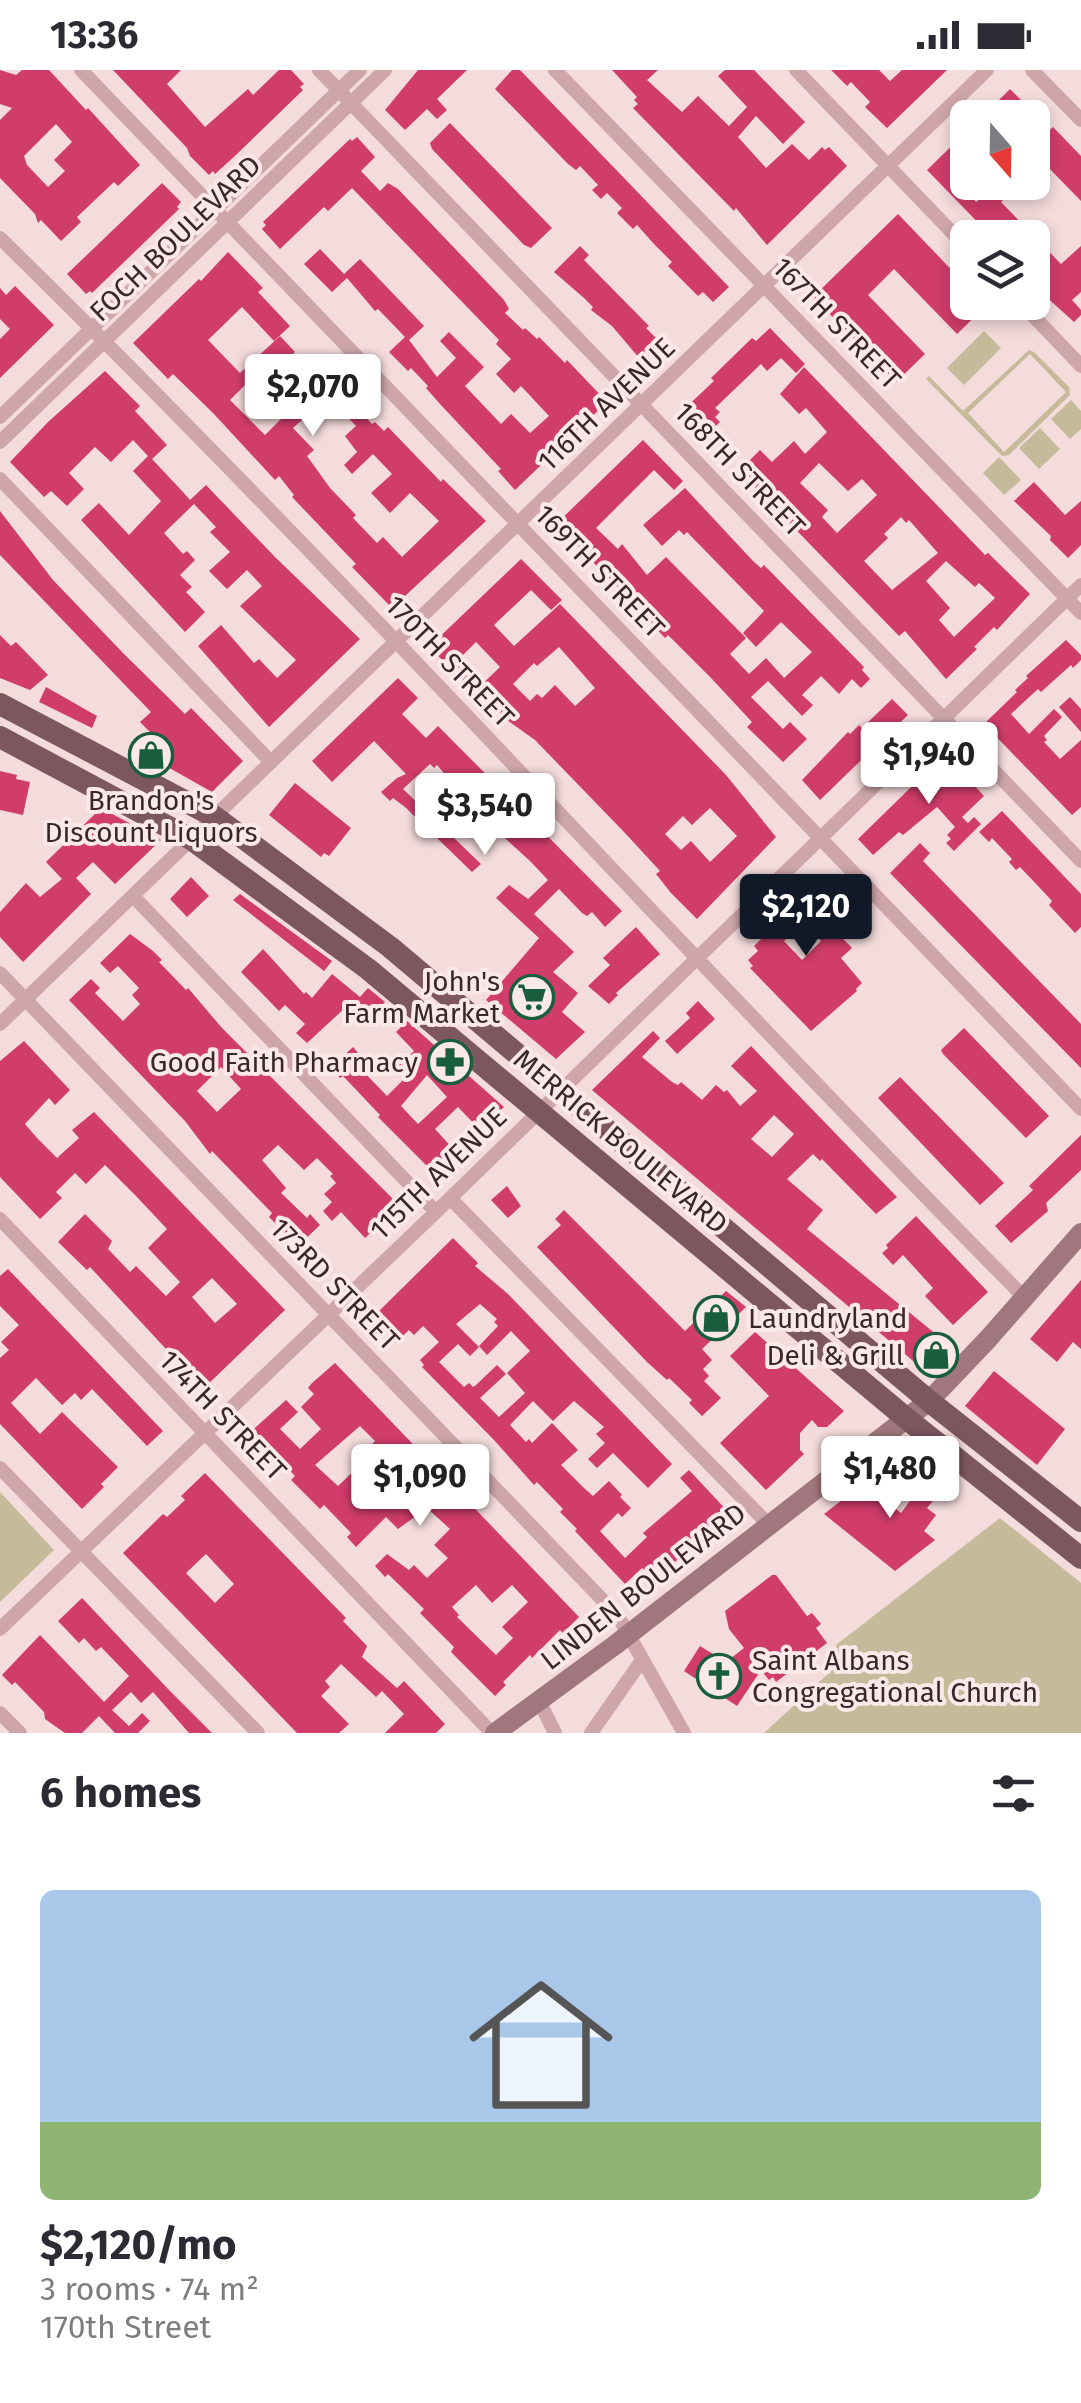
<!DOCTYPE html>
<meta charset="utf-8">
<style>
body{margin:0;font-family:"Fira Sans",sans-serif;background:#f2f2f3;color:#2b2b33;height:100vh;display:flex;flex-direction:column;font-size:38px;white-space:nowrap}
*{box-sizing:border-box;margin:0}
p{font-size:32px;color:#7c7c81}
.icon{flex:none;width:55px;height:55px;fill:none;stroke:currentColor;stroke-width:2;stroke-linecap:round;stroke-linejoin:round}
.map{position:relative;height:1663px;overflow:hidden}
.sheet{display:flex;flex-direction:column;background:#fff;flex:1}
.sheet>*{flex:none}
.needle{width:65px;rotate:160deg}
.tools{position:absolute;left:950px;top:30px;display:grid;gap:20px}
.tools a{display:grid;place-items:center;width:100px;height:100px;border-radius:15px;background:#fff;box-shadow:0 5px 15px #0003;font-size:50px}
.price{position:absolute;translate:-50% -85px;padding:0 22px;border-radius:10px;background:#fff;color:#222;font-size:32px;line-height:65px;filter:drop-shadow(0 2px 5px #0008)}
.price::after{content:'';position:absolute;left:50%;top:60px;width:30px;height:22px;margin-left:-15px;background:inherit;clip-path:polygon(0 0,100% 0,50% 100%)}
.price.on{background:#111827;color:#fff}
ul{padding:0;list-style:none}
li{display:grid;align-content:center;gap:20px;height:530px;padding:0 40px}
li+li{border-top:2px solid #e1e1e2}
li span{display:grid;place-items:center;height:310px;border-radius:15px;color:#555}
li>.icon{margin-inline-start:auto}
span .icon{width:180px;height:180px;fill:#fffc;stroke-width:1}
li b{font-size:42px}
h2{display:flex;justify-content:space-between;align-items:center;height:120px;padding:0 40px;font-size:42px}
.status{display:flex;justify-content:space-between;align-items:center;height:70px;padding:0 50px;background:#fff;direction:ltr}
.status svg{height:28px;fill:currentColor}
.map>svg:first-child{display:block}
.green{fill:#c5bb9a;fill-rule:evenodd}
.building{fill:#d13d6b;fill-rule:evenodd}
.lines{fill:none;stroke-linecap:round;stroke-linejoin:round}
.street{stroke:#cea6aa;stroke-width:14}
.secondary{stroke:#a1777f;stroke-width:20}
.primary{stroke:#7c575f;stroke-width:22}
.labels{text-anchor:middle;stroke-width:8;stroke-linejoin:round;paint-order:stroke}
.street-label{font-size:28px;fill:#39272c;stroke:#fbe8e8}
.poi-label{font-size:28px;fill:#39272c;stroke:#fbe8e8;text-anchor:end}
</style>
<div class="status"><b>13:36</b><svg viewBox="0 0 49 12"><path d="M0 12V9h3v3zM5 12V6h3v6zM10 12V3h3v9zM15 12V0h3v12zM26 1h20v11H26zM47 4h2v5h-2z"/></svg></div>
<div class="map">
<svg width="1081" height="1663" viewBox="0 0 1081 1663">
<rect width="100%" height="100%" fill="#f4dbdc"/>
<!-- green -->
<path class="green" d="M984,261L1001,278L964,315L947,298Z
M1029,280L1034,282L1069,317L1070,325L1009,385L1002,386L926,309L929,306L963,341ZM1030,284L1066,322L1004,382L968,343Z
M1071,330L1081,341V359L1070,369L1051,349Z
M1040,358L1060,379L1039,399L1019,378Z
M999,387L1021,410L1004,425L983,403Z
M0,1422L54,1480L0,1532Z
M1000,1448L1081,1513V1663H764L840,1593L836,1575Z"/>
<!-- building -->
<path class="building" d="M0,0L16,5L22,0H49L86,40L88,38L140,95L118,116L114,112L77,147L81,152L61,171L41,150L38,153L35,144L0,108V50L12,38L0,34ZM56,54L72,72L54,90L65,101L48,117L27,95L24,86Z
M113,0H181L167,14L205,57L248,19L253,25L279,0H291L304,14L300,17L303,20L237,84L215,104L213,101L209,105L190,86L187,78Z
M418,0H467L437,29L447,40L437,49L427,39L405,60L385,40Z
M512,0H520L729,217L713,232L703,222L698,226L668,196L672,192L654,174L637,155L633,159L617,143L622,138L607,123L601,129L592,120L598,115L580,96L576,100L568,94L495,19Z
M612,0H658L647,10L682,42L698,26L729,56L747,37L718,6L725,0H754L805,52L783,74L756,46L738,67L766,98L792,74L809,90L822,77L825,80L829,77L847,96L767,175L736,138L734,141L633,38L638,34L634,30L637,27Z
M831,0H879L890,11L902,0H947L887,58L865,37L870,32L851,12L847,16Z
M1010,19L1032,41L1025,48H981Z
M450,53L552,158L531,178L524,175L432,79L430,73Z
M1053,57L1081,86V131L1043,92L1032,102V65L1038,71Z
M968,60V104L959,112L976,132L1002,112H1022L1001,132L1061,194L1081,176V222L1072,230L1081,240V245L1074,252L1033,215L1036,212L1032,210V168H993L927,100Z
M357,67L375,87L361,101L380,121L388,113L398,119L504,230L509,239L505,243L523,260L525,258L537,269L539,267L565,293L567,290L607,332L515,420L498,401L501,399L440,334L426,318L428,316L411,298L408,301L389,282L405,267L378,239L375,241L347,208L332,222L304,194L320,179L344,204L360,189L424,256L409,270L437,307L456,288L440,271L449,262L484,297L465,316L501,354L511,344L530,363L549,346L521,316L514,323L496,304L511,289L496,274L499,270L352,118L328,141L324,137L280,179L262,159L266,155L263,152L350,69L352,71Z
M162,113L181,132L177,137L179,139L92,223L90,221L86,224L67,204Z
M898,144L968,217V232H990L957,264L894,199L868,225L925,284L896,312L813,227Z
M580,176L589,185L584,190L649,256L646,258L665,277L646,296L612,256L591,240L593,237L584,228L554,202Z
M228,182L263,218L258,222L290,256L274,271L242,237L208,270L240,303L280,266L295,282L273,303L296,326L318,306L333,321L344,311L362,330L355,336L372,354L375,352L384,361L388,357L441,412L443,409L486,451L392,538L352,497L356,494L292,427L294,425L279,406L275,410L213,343L173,304L168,309L133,273L199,209L201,211ZM250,310L284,346L265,365L230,330ZM328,326L356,356L345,366L357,382L344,395L352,404L373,384L392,404L371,423L376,428L390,443L410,423L439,451L402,487L383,467L377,473L353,448L356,445L330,418L307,386L314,380L293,358Z
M15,216L54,255L0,308V269L10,259L0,249V218L6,225Z
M770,258L805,294L796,303L781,288L767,301L761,294L715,338L720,342L715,347L720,352L709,362L693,346L690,349L682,341L714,311L711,308L752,268L756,271Z
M804,297L985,485L988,483L1030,524L997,560L994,557L974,577L977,579L946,609L905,561L899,566L739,401L760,380L772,392L794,371L805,384L827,362L806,338L799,344L780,324ZM819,393L848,421L862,409L877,425L837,463L822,447L828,440L800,413ZM901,447L906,453L909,450L938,483L892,520L864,491L888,468L884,464ZM946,491L975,517L979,513L995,528L954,567L939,550L950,538L926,511Z
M105,301L140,336L135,341L167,375L152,389L182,421L190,430L206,415L275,487L360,569L269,657L198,576L221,555L254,593L259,589L277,608L296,590L240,536L262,516L247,500L227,519L209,501L230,482L210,462L216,457L194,434L164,463L183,484L187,481L195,490L180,505L192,517L186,522L205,542L185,562L81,450L99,433L129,465L161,431L133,401L148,386L133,370L111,392L95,377L69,403L84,419L67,436L51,421L44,427L10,392L48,352Z
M643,370L683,411L674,420L654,400L596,458L618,479L622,474L647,505L666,487L746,568L730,584L749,604L766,588L784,608L812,582L781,552L756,577L743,563L764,541L687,462L684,465L679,460L662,476L643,455L685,418L753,491L761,498L764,495L864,597L862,600L870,609L861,618L852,609L839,624L821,606L802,625L813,635L802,646L768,611L751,627L783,659L790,652L807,669L783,692L747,657L752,652L712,609L668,565L665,568L577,475L575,477L554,456Z
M1034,412L1065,445L1081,431V475L1068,488L1050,470L1051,466L1014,431Z
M0,441L53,510L124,584L185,644L191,638L243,691L212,722L141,682L155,667L140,652L151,642L0,485Z
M521,489L562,530L551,540L531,520L494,555L514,576L560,534L726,705L776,767L697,849L671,823L656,804L660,801L625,763L535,670L507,650L477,619L500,597L476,572L458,590L478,609L470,617L429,577ZM559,577L595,618L575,636L555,615L542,628L537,624L530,631L513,614L534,593L537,596ZM710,738L737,766L710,792L691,771L681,780L665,764L683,746L692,755Z
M0,565L11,576L16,572L48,605L30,620L0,608Z
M1066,570L1081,585V590L1073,598L1071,595L1041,622L1038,619L1011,644L1029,664L1054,639L1062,647L1044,666L1047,670L1044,672L1060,689L1081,670V737L1072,745L984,654L1017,622L1015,620L1028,608L1026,606Z
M398,608L418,628L402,644L426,668L438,656L622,841L605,857L592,842L587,846L582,843L559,819L534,844L574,882L553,902L578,923L562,942L585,962L556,989L486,930L539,868L496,828L509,815L528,829L548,810L530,791L495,759L493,761L437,695L434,698L430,694L403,719L481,794L472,802L405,737L393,728L390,731L381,722L397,708L406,704L374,671L332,712L312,691Z
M46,617L97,646L92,658L39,632Z
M1070,627L1081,639V662L1059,637Z
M892,629L908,645L820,730L802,710L848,662L850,664L859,655L862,658Z
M945,684L984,726L962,747L968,753L974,747L981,754L954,781L946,773L951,769L947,765L955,757L937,737L903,765L899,762L873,785L858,769Z
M0,701L17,705L16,709L30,712L23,745L0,740Z
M295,713L351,758L329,786L324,783L321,787L269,745Z
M101,738L161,770L115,814L93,792L76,808L91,824L23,892L0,867V842L26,813L40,827L62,809L46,792Z
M1002,741L1081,824V857L1075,863L1049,835L1052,831L1038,816L1020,797L1016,800L1009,792L1012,789L992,768L989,772L979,762Z
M920,773L930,783L923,791L1081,954V998L890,803Z
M191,807L209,826L187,847L170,829Z
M817,808L833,824L821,835L838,853L833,858L852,878L841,888L862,913L856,919L857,921L811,961L750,898L753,896L748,890L758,881L754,876L763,867L760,864ZM804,853L821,871L802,890L784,871Z
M240,824L332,891L324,901L233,830Z
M636,857L660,884L616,923L618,925L609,934L588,916L610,895L603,888Z
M130,864L153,881L162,890L159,892L186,920L188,918L222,958L400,1136L365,1168L341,1142L332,1151L323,1141L332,1132L324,1124L336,1113L330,1106L333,1104L317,1088L304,1100L278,1075L262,1090L286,1118L281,1123L307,1148L310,1144L320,1155L298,1176L269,1147L272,1143L212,1081L210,1084L185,1051L69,930L91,909L100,918L95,923L123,951L140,934L132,925L139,918L118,896L110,903L100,893ZM221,997L241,1019L217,1042L197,1021Z
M263,879L304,924L306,922L312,928L332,904L360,927L368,918L385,932L364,954L346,937L307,973L296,963L305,954L285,935L279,941L241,902Z
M698,931L715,949L677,984L665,971L690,948L686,943Z
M407,951L504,1037L480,1060L458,1037L435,1059L456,1082L434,1103L378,1047L380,1045L343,1006L340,1008L331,998L353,977L362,988L356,994L387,1026L408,1005L399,995L414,981L396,962ZM427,1005L447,1027L418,1054L401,1036Z
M964,958L1049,1046L1026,1068L943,984L941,980Z
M653,961L660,968L642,987L672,1012L678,1015L681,1012L702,1030L716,1015L724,1022L727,1020L740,1036L757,1021L731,996L751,976L897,1127L876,1144L822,1089L820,1091L813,1084L787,1109L823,1140L807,1159L948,1274L925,1301L592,1020ZM774,1045L794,1064L772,1087L751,1069Z
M24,971L70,1020L55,1035L49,1028L25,1054L37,1068L57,1088L79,1068L72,1060L94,1042L285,1240L203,1319L90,1197L87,1200L58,1172L85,1144L112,1171L108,1179L130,1202L136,1196L166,1226L180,1212L148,1178L167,1159L136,1126L105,1095L86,1114L75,1103L56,1122L62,1128L40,1149L0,1107V991ZM212,1208L237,1234L215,1253L192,1227Z
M900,1007L1004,1113L980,1135L878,1028Z
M1081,1065V1100L1046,1133L1048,1141L1011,1173L995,1156L1033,1120L1029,1116Z
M507,1116L521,1136L508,1148L491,1130Z
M564,1140L685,1261L726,1221L746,1237L702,1279L712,1290L703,1299L709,1306L704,1311L721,1328L702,1346L689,1333L692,1330L669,1308L667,1310L647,1292L537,1177L561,1155L555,1149Z
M916,1146L988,1222L953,1255L925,1226L933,1218L903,1185L893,1195L882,1183L888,1178L886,1175Z
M453,1168L478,1193L475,1196L508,1224L672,1394L648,1418L613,1383L597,1398L588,1389L605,1373L596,1364L604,1357L574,1331L553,1351L533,1331L510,1355L526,1372L529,1369L532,1373L552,1353L578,1380L561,1395L584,1418L593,1426L609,1411L622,1425L620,1427L631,1438L622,1447L618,1443L600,1461L625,1488L647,1467L643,1463L692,1421L680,1408L689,1400L733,1447L672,1494L664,1486L647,1502L642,1498L625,1514L575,1461L577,1459L560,1442L563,1439L537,1412L534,1415L494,1370L422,1297L424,1295L420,1290L439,1272L423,1256L414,1265L409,1260L395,1273L373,1247ZM480,1234L497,1249L494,1252L498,1256L479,1276L487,1285L511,1261L530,1281L507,1303L525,1323L499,1347L480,1328L506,1304L497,1295L476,1315L473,1317L469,1313L464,1317L439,1292L458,1274L470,1286L479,1277L456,1254Z
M8,1199L163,1361L147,1376L92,1319L81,1330L75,1323L62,1335L36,1308L11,1333L40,1364L62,1342L118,1397L101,1414L104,1417L82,1439L0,1354V1288L9,1280L1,1272L19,1255L0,1236V1206Z
M1081,1210V1279L1073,1272L1057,1292L1030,1269Z
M755,1262L844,1341L827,1357H818L812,1350L800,1363V1380L804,1384L766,1420L720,1373L769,1326L730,1286Z
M335,1293L579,1547L563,1563L560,1560L532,1588L530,1585L503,1612L506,1615L495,1626L451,1582L454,1577L420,1543L424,1539L388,1504L385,1507L375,1496L387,1484L409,1500L414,1495L427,1508L448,1488L434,1475L450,1459L427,1438L398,1459L386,1447L356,1477L347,1467L351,1463L324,1435L320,1439L291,1410L295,1406L264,1374L261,1378L248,1364L286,1330L298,1342L280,1359L300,1379L321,1359L301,1337L314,1324L308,1318L312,1313ZM360,1356L375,1371L372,1374L377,1379L338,1416L315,1395ZM476,1515L492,1533L512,1515L528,1532L502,1557L513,1568L496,1585L457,1547L459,1545L452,1537Z
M994,1301L1065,1359L1037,1395L965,1336Z
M935,1396L951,1409L927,1438L936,1445L924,1461L935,1470L895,1501L824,1444L864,1413L901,1443Z
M205,1403L346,1548L343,1551L367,1576L362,1587L397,1618L404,1611L445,1654L436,1663H385L404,1644L382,1621L376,1627L341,1594L325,1611L330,1617L321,1626L349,1654L339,1663H297L123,1483L163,1444L167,1447L185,1430L181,1426ZM206,1484L234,1514L215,1533L186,1503Z
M772,1505H776L807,1546L812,1543L821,1554L816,1558L827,1573L776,1612L773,1607L769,1610L761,1600L737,1636L684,1601L700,1576L726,1592L744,1578L729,1559L725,1541Z
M82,1528L169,1620L212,1663H189L153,1622L141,1633L131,1622L112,1640L129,1656L142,1643L150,1651L138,1663H115L99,1646L82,1663H65L45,1649L44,1642L15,1612L12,1615L2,1605L40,1565L104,1632L129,1606L101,1577L96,1581L84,1568L79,1573L58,1551Z"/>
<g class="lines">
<!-- street -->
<path class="street" d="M81,0L1081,1039
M319,0L1081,791
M555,0L1081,543
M796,0L968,179
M1032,0L1081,50
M0,168C351,512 679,878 1024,1227
M1020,232L1081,296
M0,347L360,0
M0,372L385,0
M0,409L271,692
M133,826L436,1142
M0,903L618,1546L684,1663
M0,954L987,0
M450,1128L768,1454
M0,1149L492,1663
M0,1398L258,1663
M0,1559L436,1142L1081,515
M539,1631L555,1663
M0,1643L20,1663
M591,1663L642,1590"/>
<!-- secondary -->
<path class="secondary" d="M495,1663L615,1575L929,1331L988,1269L1081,1163"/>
<!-- primary -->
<path class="primary" d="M0,634L215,747L390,877L929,1331L1081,1451
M0,667L191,769L368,899L907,1349L1081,1488"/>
</g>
<!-- icons -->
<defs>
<symbol id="shop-ring" viewBox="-11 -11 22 22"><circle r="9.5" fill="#fbe8e8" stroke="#195e3c" stroke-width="1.5"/><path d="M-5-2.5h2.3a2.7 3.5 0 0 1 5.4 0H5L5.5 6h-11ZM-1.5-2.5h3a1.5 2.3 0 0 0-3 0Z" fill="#195e3c"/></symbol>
<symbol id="supermarket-ring" viewBox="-11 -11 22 22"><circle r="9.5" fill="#fbe8e8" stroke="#195e3c" stroke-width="1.5"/><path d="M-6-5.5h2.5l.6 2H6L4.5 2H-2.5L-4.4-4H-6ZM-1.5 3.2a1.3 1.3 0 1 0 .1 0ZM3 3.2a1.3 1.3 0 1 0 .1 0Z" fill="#195e3c"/></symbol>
<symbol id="pharmacy-ring" viewBox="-11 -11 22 22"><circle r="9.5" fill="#fbe8e8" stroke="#195e3c" stroke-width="1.5"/><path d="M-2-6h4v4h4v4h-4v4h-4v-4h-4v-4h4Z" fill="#195e3c"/></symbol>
<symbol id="church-ring" viewBox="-11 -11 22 22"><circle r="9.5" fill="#fbe8e8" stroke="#195e3c" stroke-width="1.5"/><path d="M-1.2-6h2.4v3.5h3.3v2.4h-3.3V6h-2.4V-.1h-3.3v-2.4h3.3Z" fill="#195e3c"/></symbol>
</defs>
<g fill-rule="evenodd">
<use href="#shop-ring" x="126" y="660" width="50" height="50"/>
<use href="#supermarket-ring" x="507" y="902" width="50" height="50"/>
<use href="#pharmacy-ring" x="425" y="967" width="50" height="50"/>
<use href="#shop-ring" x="691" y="1223" width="50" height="50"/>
<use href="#shop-ring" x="911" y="1260" width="50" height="50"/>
<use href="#church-ring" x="694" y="1581" width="50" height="50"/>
</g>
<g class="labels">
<!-- street labels -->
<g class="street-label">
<text transform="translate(175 168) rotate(-44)" y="10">FOCH BOULEVARD</text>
<text transform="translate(837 253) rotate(46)" y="10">167TH STREET</text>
<text transform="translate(606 334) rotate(-44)" y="10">116TH AVENUE</text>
<text transform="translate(740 399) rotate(46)" y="10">168TH STREET</text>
<text transform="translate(600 501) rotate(46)" y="10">169TH STREET</text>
<text transform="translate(450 591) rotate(46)" y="10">170TH STREET</text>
<text transform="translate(621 1071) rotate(40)" y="10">MERRICK BOULEVARD</text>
<text transform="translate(438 1103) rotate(-44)" y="10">115TH AVENUE</text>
<text transform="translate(335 1214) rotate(46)" y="10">173RD STREET</text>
<text transform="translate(223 1345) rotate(46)" y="10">174TH STREET</text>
<text transform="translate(643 1516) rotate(-38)" y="10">LINDEN BOULEVARD</text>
</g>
<!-- poi labels -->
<g class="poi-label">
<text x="151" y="740" text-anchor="middle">Brandon's<tspan x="151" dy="32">Discount Liquors</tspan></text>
<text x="500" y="921">John's<tspan x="500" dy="32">Farm Market</tspan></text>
<text x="418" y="1002">Good Faith Pharmacy</text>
<text x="748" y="1258" text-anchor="start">Laundryland</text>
<text x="904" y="1295">Deli &amp; Grill</text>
<text x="752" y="1600" text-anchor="start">Saint Albans<tspan x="752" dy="32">Congregational Church</tspan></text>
</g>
</g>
</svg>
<div class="tools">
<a><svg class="needle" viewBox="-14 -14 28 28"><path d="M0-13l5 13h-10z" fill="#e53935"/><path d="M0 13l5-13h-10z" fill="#7c7c81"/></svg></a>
<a><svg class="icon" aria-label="layers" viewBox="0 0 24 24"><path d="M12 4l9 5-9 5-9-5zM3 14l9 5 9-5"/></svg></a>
</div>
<b class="price" style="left:313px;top:369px">$2,070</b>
<b class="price" style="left:929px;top:737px">$1,940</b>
<b class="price" style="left:485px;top:788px">$3,540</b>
<b class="price on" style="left:806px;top:889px">$2,120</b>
<b class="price" style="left:890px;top:1451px">$1,480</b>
<b class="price" style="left:420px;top:1459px">$1,090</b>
</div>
<section class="sheet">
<h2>6 homes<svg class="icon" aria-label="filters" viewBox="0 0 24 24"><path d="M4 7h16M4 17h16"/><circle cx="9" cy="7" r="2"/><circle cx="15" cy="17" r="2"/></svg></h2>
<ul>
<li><span style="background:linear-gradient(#a9c7e8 75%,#8fb573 0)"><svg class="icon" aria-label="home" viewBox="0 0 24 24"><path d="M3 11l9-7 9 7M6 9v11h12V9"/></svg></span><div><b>$2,120/mo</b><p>3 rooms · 74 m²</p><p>170th Street</p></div></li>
</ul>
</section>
